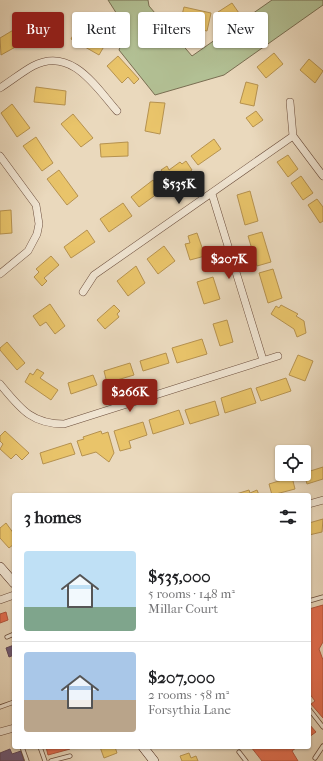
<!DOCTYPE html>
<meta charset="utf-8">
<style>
body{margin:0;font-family:"IM FELL French Canon",serif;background:#f6f6f6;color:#202124;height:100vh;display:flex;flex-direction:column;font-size:15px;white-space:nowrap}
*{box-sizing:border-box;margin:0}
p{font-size:13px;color:#757577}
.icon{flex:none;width:22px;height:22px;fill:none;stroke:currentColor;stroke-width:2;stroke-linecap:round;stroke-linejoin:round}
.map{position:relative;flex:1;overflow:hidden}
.drawer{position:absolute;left:12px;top:493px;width:299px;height:256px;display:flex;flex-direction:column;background:#fff;border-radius:4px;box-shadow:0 1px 3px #0004}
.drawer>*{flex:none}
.guide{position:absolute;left:12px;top:12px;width:299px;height:36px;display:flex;gap:8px}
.controls{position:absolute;left:275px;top:445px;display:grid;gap:8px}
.controls a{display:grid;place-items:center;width:36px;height:36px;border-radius:4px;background:#fff;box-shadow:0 1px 3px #0004;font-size:20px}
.price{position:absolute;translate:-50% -34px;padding:0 9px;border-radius:4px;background:#8f2418;color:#fff;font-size:13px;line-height:26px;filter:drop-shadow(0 1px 2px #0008)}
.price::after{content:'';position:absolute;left:50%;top:24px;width:12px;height:9px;margin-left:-6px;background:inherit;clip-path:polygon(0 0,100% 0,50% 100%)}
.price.active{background:#222;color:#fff}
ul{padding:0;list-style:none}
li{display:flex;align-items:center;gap:12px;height:100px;padding:0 12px}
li+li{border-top:1px solid #e0e0e0}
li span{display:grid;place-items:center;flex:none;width:112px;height:80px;border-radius:4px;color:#555}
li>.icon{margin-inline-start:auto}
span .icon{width:48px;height:48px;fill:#fffc;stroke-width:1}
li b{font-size:17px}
h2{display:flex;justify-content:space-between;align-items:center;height:48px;padding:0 12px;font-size:17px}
.chip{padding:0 14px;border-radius:4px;background:#fff;box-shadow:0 1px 3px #0004;font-size:14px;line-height:36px}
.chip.active{background:#8f2418;color:#fff}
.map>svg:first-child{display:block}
.green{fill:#b2c094;stroke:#796e52}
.homes{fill:#e9c46a;stroke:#b6924f}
.shops{fill:#e76f51;stroke:#b5563e}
.offices{fill:#6d597a;stroke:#60475a}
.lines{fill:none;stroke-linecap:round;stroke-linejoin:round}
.lane-casing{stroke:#6a4c3b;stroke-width:5}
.street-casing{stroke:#6a4c3b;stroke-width:8}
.secondary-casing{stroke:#401d10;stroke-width:10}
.lane{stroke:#f1e6d4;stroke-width:3.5}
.street{stroke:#f1e6d4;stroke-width:7}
.secondary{stroke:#f1e6d4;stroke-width:9}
</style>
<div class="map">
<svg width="323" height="761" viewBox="0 0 323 761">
<rect width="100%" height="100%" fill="#ead9bd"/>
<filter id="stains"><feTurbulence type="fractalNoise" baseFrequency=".005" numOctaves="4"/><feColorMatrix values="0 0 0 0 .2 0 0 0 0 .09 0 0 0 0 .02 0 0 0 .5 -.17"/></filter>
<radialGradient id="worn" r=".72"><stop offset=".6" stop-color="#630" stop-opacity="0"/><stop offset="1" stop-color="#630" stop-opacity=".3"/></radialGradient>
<!-- green -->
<path class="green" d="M108,0H148L149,6L192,56L272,0H323V5L224,75L155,95L119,50L127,30Z"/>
<!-- homes -->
<path class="homes" d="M232,3L241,16L235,19L232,15L223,21L218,12Z
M184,7L211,13L207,31L199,29L200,23L181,19Z
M59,16L62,29L32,36L29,24Z
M20,26L28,40L1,55L0,38Z
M78,26L106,43L99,55L71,39Z
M274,53L283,64L266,78L257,67Z
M118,56L139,79L134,84L128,77L122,83L107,66Z
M309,59L323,71L315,83L300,70Z
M246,82L258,85L254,106L240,103Z
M36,87L66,91L65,105L34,102Z
M150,102L165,103L160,134L145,131Z
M12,104L30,128L17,137L1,113Z
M256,111L263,120L253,127L246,118Z
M73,114L93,138L81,147L61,124Z
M36,137L53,163L42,171L23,146Z
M214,139L221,149L198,165L191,156Z
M128,142V156L101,157L100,144Z
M288,155L298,169L288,177L277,162Z
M186,161L192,170L170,186L163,177L165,176L161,170L167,166L169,170L180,162L182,164Z
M59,170L78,196L67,205L47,179Z
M301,176L313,193L303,200L291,183Z
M153,180L161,191L139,207L131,197Z
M250,191L258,221L245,225L237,195Z
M317,199L323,207V221L320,223L308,205Z
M123,203L132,216L109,232L100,219Z
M11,210L12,233L0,234V211Z
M87,230L95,242L71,258L64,247Z
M262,232L271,262L257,266L248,236Z
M197,233L205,256L190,260L185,244L190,243L188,236Z
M164,246L175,261L158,274L147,259Z
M51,256L59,265L44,278L47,281L42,286L34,277L39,272L36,269Z
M136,266L145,283L128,296L117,281Z
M273,269L282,298L268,303L259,273Z
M213,277L220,299L204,304L197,282Z
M50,304L65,326L55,334L46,322L40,326L33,316Z
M114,305L120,311L117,314L119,317L105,329L97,320Z
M281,305L298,314L296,316L304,321L306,333L297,337L294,329L271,314L276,306L279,308Z
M227,320L233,342L220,346L213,324Z
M202,339L207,354L177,363L172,348Z
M7,342L25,363L17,370L0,350V348Z
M166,353L169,363L143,371L140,361Z
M298,355L313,361L305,381L289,375Z
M130,363L134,375L107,383L104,371Z
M37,369L44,373L40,378L58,390L51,400L25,382L30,373L33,375Z
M93,375L97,385L71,394L68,383Z
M286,378L291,391L261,401L256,388Z
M251,388L256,403L225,413L221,398Z
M215,401L219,415L190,424L185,410Z
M179,410L184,424L153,434L149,420Z
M143,422L147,435L129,441L131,448L120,451L114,431Z
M5,431L29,453L22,460L16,454L11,459L0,449L3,444L0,441V436Z
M101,431L102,434L108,432L114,453L109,462L96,452L82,456L77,441L84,439L83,437Z
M71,443L75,454L43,464L40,453Z
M323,467V479L307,484L304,473Z
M292,477L295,489L272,495L269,484Z
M249,490L250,493L257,490L259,495H233Z
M323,519L322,532L309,535V523Z
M6,523L14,534V544L9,548L0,538V528Z
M100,747H115L117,753L104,758Z
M189,753L191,758L196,756L198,761H182L180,756Z"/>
<!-- shops -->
<path class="shops" d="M323,605V642L319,649L323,660V718L311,704L315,701L309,693V609Z
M6,612L8,620L0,623V614Z
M309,724L316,732L309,737Z
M46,747H69L70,749L48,755Z
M251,747H297L292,751L298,761H262Z"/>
<!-- offices -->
<path class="offices" d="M14,645V655L9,657L6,648Z
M10,749L12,754L21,751L24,761H0V753Z"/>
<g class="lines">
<defs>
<path id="lane" d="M309,601L323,597
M7,637L14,634
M0,707L14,702
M309,709L323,727
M22,747L27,761
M40,747L45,761
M239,752L246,761
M315,758L323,746
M51,761L70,756"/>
<path id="street" d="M0,88C11,81 22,72 33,66C71,46 96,87 117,111
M290,102L293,136L323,176
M0,156L36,205L39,224L37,234L28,251L0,274
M212,194L263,360
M83,292L94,275L293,136
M0,384C20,408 31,424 64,424L278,356
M309,504L323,500
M0,600L14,595
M0,732L14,728"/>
<path id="secondary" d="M0,567L14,583
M143,747L154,761"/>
</defs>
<!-- lane casing -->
<use href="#lane" class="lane-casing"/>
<!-- street casing -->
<use href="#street" class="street-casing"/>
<!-- secondary casing -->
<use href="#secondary" class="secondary-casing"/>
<!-- lane -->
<use href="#lane" class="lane"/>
<!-- street -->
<use href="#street" class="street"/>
<!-- secondary -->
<use href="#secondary" class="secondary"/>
</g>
<rect width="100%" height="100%" filter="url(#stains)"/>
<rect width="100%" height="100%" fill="url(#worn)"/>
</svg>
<div class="controls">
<a><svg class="icon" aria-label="locate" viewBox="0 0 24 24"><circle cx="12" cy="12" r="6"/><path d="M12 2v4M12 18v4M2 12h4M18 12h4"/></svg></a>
</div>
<b class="price active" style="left:179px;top:205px">$535K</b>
<b class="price" style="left:229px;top:280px">$207K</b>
<b class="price" style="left:130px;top:413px">$266K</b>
<div class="guide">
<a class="chip active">Buy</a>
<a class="chip">Rent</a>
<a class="chip">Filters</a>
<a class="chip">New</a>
</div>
<section class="drawer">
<h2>3 homes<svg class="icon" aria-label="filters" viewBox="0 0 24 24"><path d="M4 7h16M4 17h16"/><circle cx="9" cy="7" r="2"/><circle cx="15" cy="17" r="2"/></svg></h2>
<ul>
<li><span style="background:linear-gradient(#bfe0f5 70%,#7fa58c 0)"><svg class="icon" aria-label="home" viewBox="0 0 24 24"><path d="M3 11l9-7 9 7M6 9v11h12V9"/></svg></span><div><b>$535,000</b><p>5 rooms · 148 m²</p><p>Millar Court</p></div></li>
<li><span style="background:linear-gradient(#a9c7e8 60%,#b9a48a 0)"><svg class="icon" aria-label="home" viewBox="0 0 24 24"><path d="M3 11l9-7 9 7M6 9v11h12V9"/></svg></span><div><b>$207,000</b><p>2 rooms · 58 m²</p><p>Forsythia Lane</p></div></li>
</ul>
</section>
</div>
